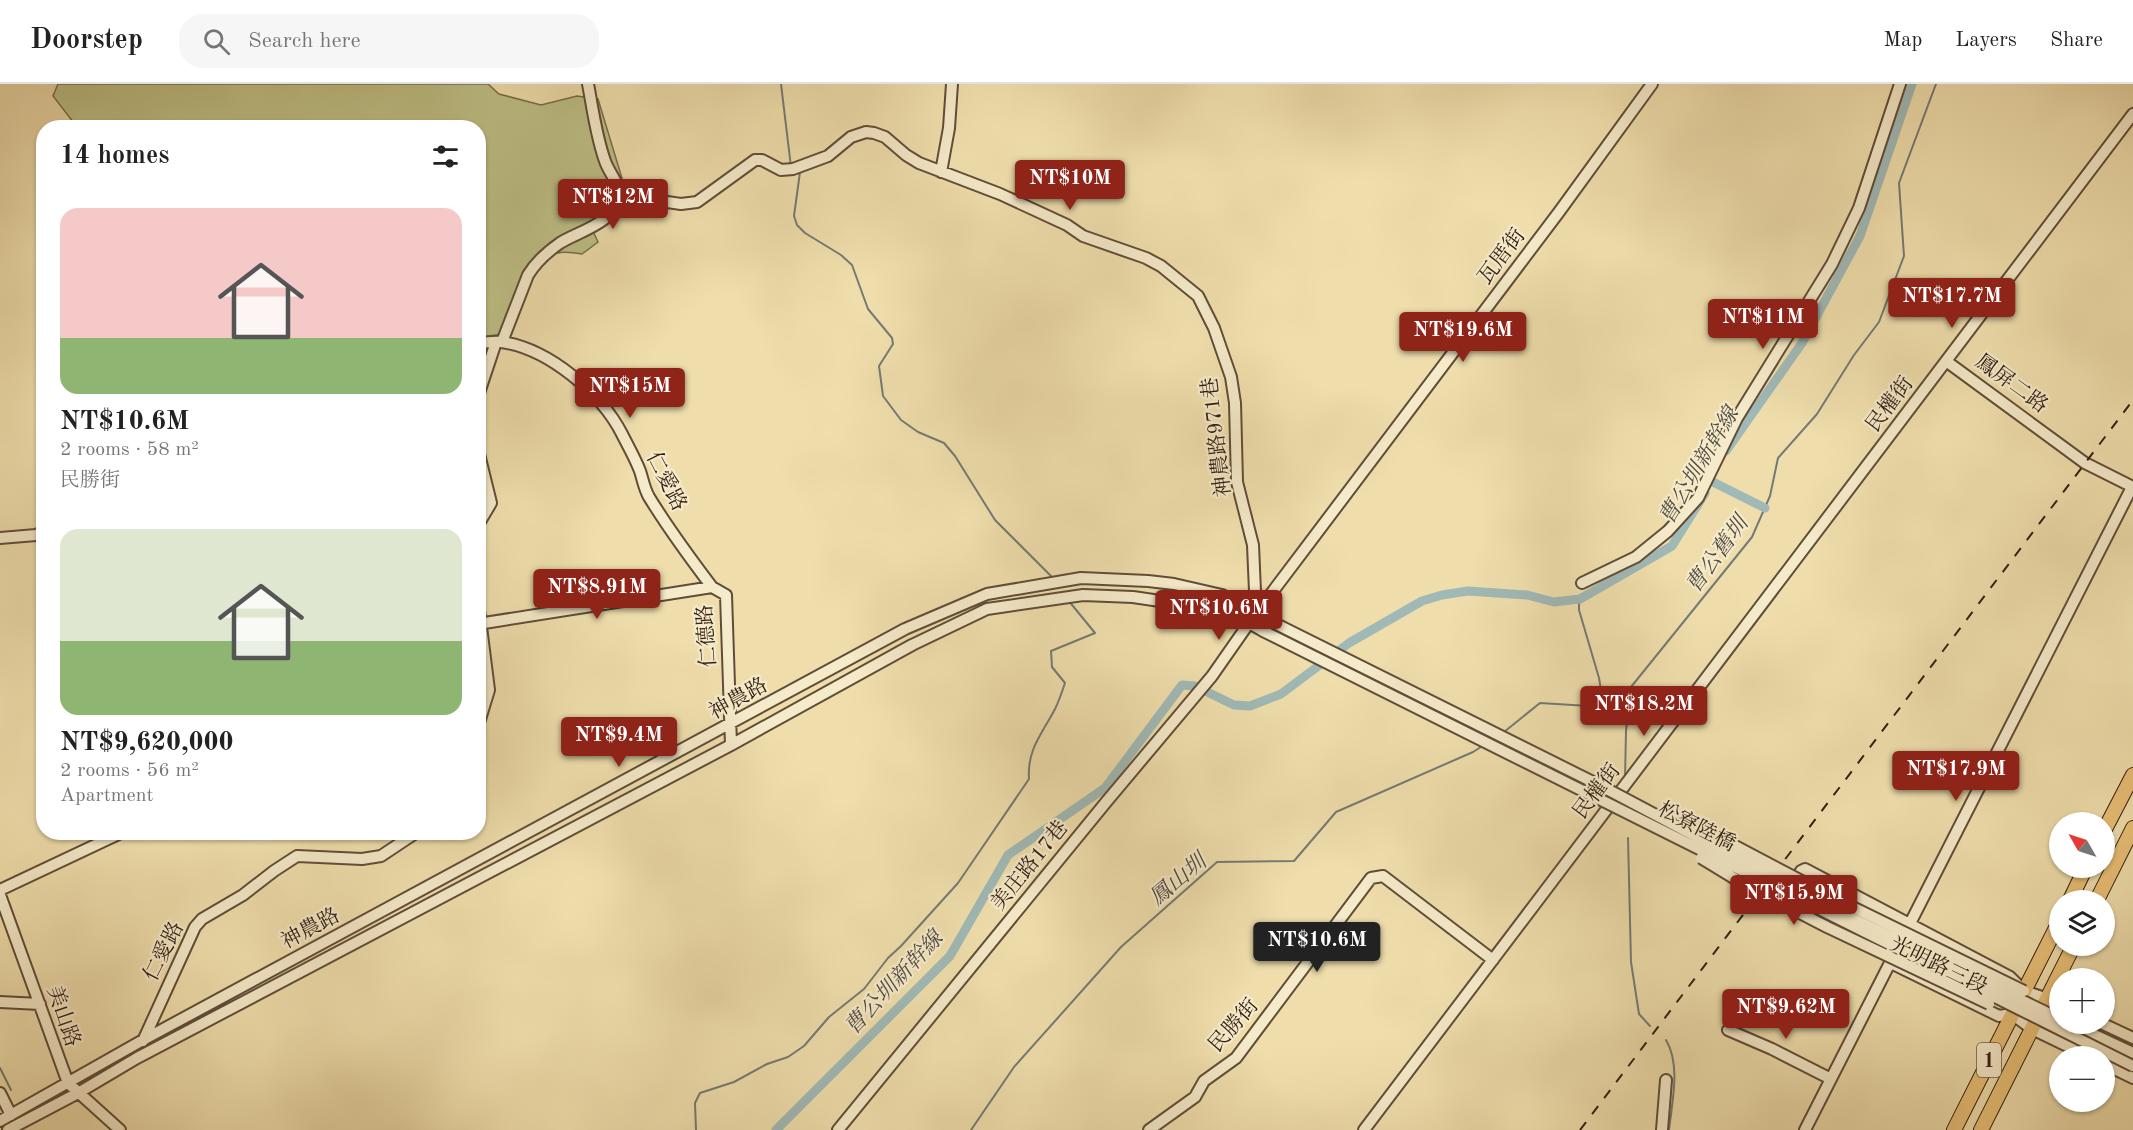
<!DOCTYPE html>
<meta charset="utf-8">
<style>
body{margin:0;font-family:"Old Standard TT","Noto Serif TC",serif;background:#f6f6f6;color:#222;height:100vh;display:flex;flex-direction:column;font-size:22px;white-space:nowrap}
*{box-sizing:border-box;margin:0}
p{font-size:20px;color:#767676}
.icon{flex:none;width:33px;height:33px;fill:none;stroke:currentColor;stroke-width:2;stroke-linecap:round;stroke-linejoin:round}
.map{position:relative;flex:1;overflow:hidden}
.drawer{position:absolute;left:36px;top:36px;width:450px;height:720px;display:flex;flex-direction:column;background:#fff;border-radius:24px;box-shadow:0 2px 4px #0004}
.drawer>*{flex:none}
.needle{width:39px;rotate:309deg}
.controls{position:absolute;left:2049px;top:728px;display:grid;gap:12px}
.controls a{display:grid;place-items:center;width:66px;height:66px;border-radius:50%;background:#fff;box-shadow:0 2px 4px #0004;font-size:30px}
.price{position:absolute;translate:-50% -51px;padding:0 14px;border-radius:6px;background:#8f2418;color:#fff;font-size:20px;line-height:39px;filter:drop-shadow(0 2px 3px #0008)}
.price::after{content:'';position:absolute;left:50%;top:36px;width:18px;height:14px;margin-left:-9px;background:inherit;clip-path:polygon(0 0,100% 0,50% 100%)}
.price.active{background:#222;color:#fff}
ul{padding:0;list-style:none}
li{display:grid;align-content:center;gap:12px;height:318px;padding:0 24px}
li span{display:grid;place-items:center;height:186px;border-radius:18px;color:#555}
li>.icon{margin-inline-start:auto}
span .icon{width:108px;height:108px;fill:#fffc;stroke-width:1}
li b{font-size:26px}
h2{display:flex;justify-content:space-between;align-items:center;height:72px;padding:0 24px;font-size:26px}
header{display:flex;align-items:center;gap:36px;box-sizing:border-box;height:84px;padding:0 30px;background:#fff;border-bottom:2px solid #e0e0e0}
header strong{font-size:28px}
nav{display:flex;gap:33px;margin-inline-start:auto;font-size:21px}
.search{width:420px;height:54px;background:#f6f6f6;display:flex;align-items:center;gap:15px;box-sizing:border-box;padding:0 21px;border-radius:24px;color:#767676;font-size:22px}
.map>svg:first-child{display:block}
.green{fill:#bec086;stroke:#786e4c;stroke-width:1.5}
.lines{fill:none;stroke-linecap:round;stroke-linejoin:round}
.stream{stroke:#747b75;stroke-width:2}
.canal{stroke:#a0b9b6;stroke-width:9}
.minor-casing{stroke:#604d39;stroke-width:14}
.major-casing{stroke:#311d13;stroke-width:16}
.minor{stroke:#f5eac9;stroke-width:10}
.major{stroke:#e8bf76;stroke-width:14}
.rail{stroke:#311d13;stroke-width:2;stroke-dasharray:10 10;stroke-linecap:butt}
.minor-bridge-casing{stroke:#604d39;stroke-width:14;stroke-linecap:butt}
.minor-bridge{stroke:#f5eac9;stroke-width:10}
.labels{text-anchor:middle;stroke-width:4.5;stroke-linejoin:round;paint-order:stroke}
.shield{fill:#f5eac9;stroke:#6c5a4a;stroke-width:1.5}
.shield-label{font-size:20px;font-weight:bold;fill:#311d13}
.street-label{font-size:21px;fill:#311d13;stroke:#f5eac9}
.water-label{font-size:22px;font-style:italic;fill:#524c44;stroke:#f5eac9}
</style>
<header>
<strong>Doorstep</strong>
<div class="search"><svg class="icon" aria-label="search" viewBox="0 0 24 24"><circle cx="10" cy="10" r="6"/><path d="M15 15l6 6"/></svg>Search here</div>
<nav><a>Map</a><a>Layers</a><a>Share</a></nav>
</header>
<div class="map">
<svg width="2133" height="1046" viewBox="0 0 2133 1046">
<rect width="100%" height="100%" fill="#efdeac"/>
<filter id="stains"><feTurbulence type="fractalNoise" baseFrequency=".00333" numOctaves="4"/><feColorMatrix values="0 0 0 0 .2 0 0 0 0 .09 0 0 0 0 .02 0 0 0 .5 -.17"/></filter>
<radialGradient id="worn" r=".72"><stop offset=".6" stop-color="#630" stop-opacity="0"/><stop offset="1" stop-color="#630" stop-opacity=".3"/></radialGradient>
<!-- green -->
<path class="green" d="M58,0H488L499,10L541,21L577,12L598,15L628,114L617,130L592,145L598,158L582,170C570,168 556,166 545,174C530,185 513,231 505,250L479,253L478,44L77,43L53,12Z"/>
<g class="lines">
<!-- stream -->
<path class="stream" d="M781,0L791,83
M798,87L800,88L794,132L797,141L805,149L841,171L852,181L868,225L892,254L893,260L879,282L883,312L901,336L918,348L944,359L955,372L995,436L1053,494
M1579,515V526L1599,594L1604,625
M1504,648L1540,619L1589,622L1628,630
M1625,695L1626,647L1631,603L1752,453L1770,412L1778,374L1817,330L1854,271L1879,238L1904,172L1899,99L1936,0
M1628,754L1631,878L1639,930L1650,942
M1666,956C1681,981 1672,1018 1669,1046
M0,984L11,1006
M696,1046L695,1019L700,1009L734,998L767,980L788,973L804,962L829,933L864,905L888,874L901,862L958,799L1029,695C1027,665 1042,650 1055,625C1059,617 1062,608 1065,599L1052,583L1051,567L1095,549L1068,516
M971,1046L1014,983L1121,863L1217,778L1294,777L1336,728L1473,668L1484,661"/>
<!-- canal -->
<path class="canal" d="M1726,367L1802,259L1860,152L1912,0
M1711,397L1765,424
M776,1046L950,872L1008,771L1105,704L1182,601L1195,602L1234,621L1250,622L1281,610L1349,559L1422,517L1442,511L1468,507L1527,511L1554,518L1580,515L1672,462L1705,409"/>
<defs>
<path id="minor" d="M2133,30L1946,277L2085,379L2133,403
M941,88L949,44L952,0
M619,111L681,120L697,118L755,76H762L781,86L793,85L828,72L851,53L866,48L874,49L885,53L906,71L919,79L1000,110L1067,141L1083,152L1146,174L1161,182L1198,212L1214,244L1231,293L1235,319L1237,398L1253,461L1256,531
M502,258L528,191C536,178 547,168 560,159C579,147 616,139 619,111C620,100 608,87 605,77C596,52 593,26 588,0
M478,259C486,259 494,257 501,258C548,264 601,309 622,350C628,362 635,374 640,387C643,396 644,404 649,413C668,444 690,474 712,503
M478,312L496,258
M478,366L491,419L478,441
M0,454L36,451L44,447
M1582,499L1636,473L1668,447L1698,414L1737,334L1832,180L1859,124L1900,0
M478,519L489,606L478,642
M478,540L712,503L726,511L731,661
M1793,800L1801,787L1805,785L2010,893L2024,907L2060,919
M0,806L123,748
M0,811L68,999L120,1046
M1895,881L1999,932L2012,930L2032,945L2088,972
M0,918L40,920
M2069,939L2133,969
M2101,939L2133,954
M1728,946L1772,965L1831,995
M143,957L195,843L202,835L243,811L274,787L297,772L362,775L381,772L417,748
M2104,980L2133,994
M0,1009L11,1031
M0,1037L143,956L905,545L987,510L1081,494L1148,497L1174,500L1222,511L1270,537
M8,1046L78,1009L137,974L731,661L912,561L987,525L1083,511L1133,513L1207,524L1249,539L1263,547
M838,1046L1107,717L1212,592L1249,539L1559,128L1652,0
M1149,1046L1195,1013L1204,997L1236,974L1371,794L1383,792L1493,876
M1364,1046L1946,277
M1662,1046L1666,996
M1805,1046L2132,403"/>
<path id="major" d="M2104,747L2133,691
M2070,816L2086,783
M2097,816L2133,744
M1954,1046L2060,836
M1981,1046L2074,861"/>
</defs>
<!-- minor casing -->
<use href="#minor" class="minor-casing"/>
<!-- major casing -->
<use href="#major" class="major-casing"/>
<!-- minor -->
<use href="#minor" class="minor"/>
<!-- major -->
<use href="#major" class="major"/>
<!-- rail -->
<path class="rail" d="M1580,1046L2133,316"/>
<defs>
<path id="minor-bridge" d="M1270,537L1603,703L1831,824L2060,935
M1263,547L2133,982
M1690,742L1735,762L1834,814L2024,907
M1701,774L1742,799L1827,843L1989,920"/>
</defs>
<!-- minor-bridge casing -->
<use href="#minor-bridge" class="minor-bridge-casing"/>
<!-- minor-bridge -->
<use href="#minor-bridge" class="minor-bridge"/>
</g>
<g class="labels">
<!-- shield labels -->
<rect class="shield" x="1977" y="959" width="24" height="34" rx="4.5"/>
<g class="shield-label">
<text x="1989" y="983">1</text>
</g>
<!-- street labels -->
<g class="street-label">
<text transform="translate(1501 172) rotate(-53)" y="7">瓦厝街</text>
<text transform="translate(2012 299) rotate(36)" y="7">鳳屏二路</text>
<text transform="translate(1889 320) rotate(-53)" y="7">民權街</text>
<text transform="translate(1216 353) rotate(-97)" y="7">神農路971巷</text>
<text transform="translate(667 397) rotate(63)" y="7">仁愛路</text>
<text transform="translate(706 552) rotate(-94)" y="7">仁德路</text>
<text transform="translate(738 614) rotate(-29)" y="7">神農路</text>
<text transform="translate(1596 707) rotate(-53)" y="7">民權街</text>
<text transform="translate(1697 742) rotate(27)" y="7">松寮陸橋</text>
<text transform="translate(1029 781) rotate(-51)" y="7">美庄路17巷</text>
<text transform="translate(310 844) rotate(-28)" y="7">神農路</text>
<text transform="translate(163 867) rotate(-63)" y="7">仁愛路</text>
<text transform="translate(1939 881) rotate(26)" y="7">光明路三段</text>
<text transform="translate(64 932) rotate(71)" y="7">美山路</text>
<text transform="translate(1233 941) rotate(-49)" y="7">民勝街</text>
</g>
<!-- water labels -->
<g class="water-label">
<text transform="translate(1698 381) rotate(-59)" y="8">曹公圳新幹線</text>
<text transform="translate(1716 470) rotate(-54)" y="8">曹公舊圳</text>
<text transform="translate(1177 795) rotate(-40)" y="8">鳳山圳</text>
<text transform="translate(893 898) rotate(-47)" y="8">曹公圳新幹線</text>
</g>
</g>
<rect width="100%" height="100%" filter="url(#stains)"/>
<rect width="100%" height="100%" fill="url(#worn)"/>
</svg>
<div class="controls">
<a><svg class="needle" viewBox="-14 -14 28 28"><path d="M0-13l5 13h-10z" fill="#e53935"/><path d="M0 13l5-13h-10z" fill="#767676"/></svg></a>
<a><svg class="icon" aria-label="layers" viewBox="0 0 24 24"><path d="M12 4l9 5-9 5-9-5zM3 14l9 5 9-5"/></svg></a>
<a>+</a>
<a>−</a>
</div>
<b class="price" style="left:1070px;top:127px">NT$10M</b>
<b class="price" style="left:613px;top:146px">NT$12M</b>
<b class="price" style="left:1952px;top:245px">NT$17.7M</b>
<b class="price" style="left:1763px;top:266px">NT$11M</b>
<b class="price" style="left:1463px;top:279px">NT$19.6M</b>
<b class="price" style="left:630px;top:335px">NT$15M</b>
<b class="price" style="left:597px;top:536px">NT$8.91M</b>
<b class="price" style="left:1219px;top:557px">NT$10.6M</b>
<b class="price" style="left:1644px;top:653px">NT$18.2M</b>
<b class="price" style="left:619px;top:684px">NT$9.4M</b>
<b class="price" style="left:1956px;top:718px">NT$17.9M</b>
<b class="price" style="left:1794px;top:842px">NT$15.9M</b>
<b class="price active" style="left:1317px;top:889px">NT$10.6M</b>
<b class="price" style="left:1786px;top:956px">NT$9.62M</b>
<section class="drawer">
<h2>14 homes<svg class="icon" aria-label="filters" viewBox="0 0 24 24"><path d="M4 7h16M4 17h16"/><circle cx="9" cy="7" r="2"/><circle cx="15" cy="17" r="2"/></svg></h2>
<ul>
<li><span style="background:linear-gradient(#f6c9c9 70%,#8fb573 0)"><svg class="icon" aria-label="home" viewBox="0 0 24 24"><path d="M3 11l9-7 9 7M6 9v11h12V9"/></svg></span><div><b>NT$10.6M</b><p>2 rooms · 58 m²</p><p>民勝街</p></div></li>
<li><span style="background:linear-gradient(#dfe7d0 60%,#8fb573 0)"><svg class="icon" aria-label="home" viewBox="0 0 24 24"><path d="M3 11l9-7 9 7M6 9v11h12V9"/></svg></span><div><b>NT$9,620,000</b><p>2 rooms · 56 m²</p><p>Apartment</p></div></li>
</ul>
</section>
</div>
